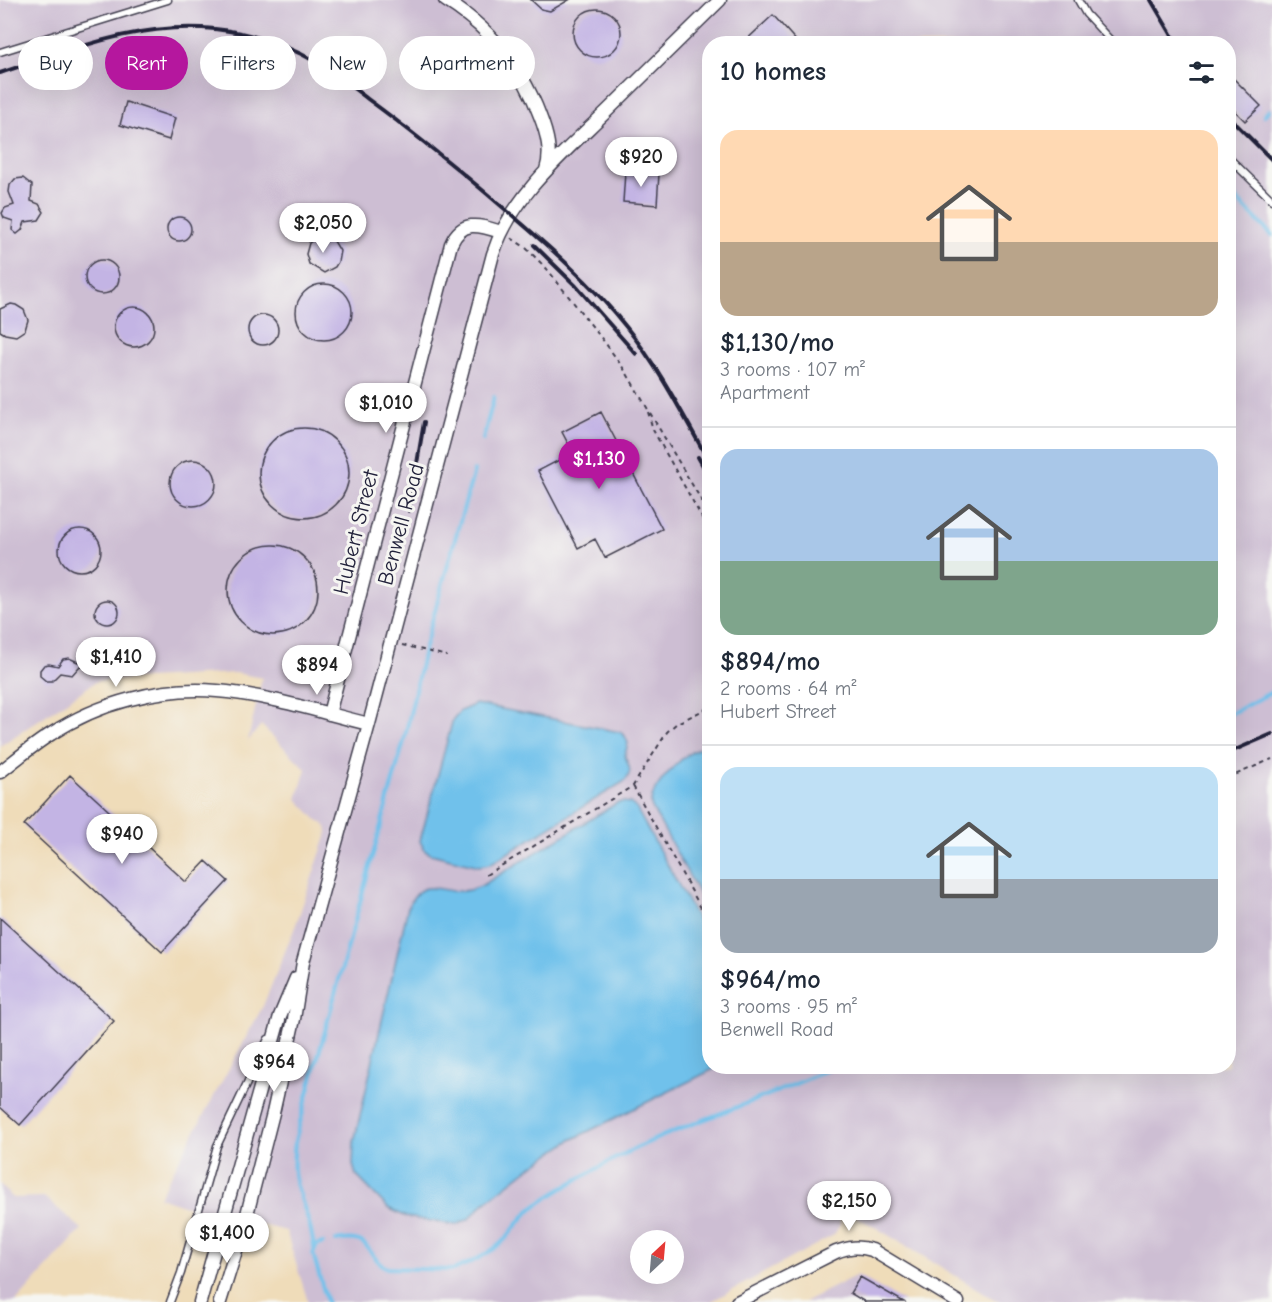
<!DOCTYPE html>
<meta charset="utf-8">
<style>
body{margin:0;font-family:"Comic Neue",sans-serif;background:#f6f6f7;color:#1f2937;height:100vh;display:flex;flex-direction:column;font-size:22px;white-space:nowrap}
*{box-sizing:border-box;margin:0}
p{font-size:20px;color:#747a83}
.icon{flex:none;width:33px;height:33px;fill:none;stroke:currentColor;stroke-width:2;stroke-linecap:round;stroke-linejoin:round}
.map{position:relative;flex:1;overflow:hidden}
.side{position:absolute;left:702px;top:36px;width:534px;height:1038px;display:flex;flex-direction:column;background:#fff;border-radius:24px;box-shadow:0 6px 24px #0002}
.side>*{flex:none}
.hud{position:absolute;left:18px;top:36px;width:570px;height:54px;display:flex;gap:12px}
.needle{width:39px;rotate:26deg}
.controls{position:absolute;left:630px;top:1230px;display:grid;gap:12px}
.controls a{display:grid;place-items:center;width:54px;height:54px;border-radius:50%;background:#fff;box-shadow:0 6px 24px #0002;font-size:30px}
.price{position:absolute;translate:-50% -51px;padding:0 14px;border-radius:21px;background:#fff;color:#222;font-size:20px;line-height:39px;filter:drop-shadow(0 2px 3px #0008)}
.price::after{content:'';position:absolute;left:50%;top:36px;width:18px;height:14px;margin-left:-9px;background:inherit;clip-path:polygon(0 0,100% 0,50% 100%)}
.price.selected{background:#b5179e;color:#fff}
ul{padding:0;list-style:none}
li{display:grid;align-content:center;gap:12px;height:318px;padding:0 18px}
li+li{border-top:2px solid #e0e1e3}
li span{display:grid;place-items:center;height:186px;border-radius:18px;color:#555}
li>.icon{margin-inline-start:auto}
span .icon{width:108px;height:108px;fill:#fffc;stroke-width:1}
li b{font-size:26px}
h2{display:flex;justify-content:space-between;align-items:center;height:72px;padding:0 18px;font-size:26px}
.chip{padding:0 21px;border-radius:27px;background:#fff;box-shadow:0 6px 24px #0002;font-size:21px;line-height:54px}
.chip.selected{background:#b5179e;color:#fff}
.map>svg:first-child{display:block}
.industrial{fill:#cdbed3;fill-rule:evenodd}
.water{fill:#6fc1eb;stroke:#487293;stroke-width:1.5}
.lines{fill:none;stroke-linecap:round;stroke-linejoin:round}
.stream{stroke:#6fc1eb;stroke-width:4}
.building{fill:#c3b4e4}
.service-casing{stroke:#413e4e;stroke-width:9}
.minor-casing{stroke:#413e4e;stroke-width:15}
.path{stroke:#413e4e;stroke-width:2;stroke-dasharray:4.5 4.5;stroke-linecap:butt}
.service{stroke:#fff;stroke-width:6}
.minor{stroke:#fff;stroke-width:12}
.rail{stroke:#22223b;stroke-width:4}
.labels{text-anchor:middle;stroke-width:6;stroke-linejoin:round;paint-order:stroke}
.street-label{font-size:22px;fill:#22223b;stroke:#f6f6f2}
</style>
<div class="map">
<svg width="1272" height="1302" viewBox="0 0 1272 1302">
<rect width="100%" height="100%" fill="#f6f6f2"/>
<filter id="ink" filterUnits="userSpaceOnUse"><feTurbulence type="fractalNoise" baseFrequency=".0167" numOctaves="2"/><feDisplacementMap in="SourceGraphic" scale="12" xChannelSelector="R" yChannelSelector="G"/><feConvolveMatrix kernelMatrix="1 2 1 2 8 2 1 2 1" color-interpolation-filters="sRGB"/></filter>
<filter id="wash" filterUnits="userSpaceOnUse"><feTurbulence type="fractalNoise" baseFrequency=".008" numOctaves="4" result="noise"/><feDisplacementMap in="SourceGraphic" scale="24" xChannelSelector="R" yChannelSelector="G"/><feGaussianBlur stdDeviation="1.35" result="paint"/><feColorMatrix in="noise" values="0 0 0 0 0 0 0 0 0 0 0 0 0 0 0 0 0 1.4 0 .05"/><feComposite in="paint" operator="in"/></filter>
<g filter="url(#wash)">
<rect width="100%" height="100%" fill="#efdcb9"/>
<!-- industrial -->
<path class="industrial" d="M0,0H1272V1302H999L873,1226L850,1214L840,1218V1225L834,1235L710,1302H308L286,1231L198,1210L159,1197L263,1006L295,927L328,831L324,824L317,820L297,799L306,769L261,725L248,741L262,678L235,673L97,681L0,746ZM710,44H1228V1066H710ZM640,1240H674V1274H640Z
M0,1184L13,1198L44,1197L82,1229L16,1302H0Z
M857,1275L901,1302H804Z"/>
<!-- water -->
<path class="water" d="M476,704L620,732L625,736L628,743L625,755C628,768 634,768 625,781L490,864L479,866L431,854L425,851L420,841L453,719L460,711Z
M700,748H709V912L651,806C649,788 683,754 700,748Z
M623,802L630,803L636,808L709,940L710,1066L718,1067L571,1140L525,1171L483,1204L469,1219L456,1225L406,1217L388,1208L356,1175L353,1165L354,1142L408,907C419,882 431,887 452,891C463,892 472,890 481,886L617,803Z"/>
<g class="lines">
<!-- stream -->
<path class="stream" d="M1264,115L1269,110
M1228,191L1272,235
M483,439L494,397
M1228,715L1272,692
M336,1241C374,1234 363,1254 387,1268L453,1270C468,1264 487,1255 500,1244C513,1233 520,1217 534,1207C554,1192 578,1179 600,1167C674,1124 759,1104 835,1066
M323,1243L317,1245L313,1254L327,1302
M314,1248C312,1224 301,1202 295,1179C292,1166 294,1154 295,1141L405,737L424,650L474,471"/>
</g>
<g id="blocks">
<!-- building -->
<path class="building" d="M531,0H569L550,11L541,9Z
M573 33a24 24 0 1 1 48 0a24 24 0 1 1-48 0Z
M773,15L799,44H742Z
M1228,73L1261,106L1245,121L1228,104Z
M126,102L175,118L169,140L120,125Z
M625,172L659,174L657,205L623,202Z
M23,178L32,185L31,201L39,204L44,212L39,220L25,222L22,230L17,234L12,230L13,221L4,218L2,213L5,208L14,205L9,192L10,185L15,179Z
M167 229a12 12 0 1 1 24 0a12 12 0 1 1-24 0Z
M318,237L329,238L334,241L340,251L338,262L335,267L324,273L309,264L306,254L309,243Z
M85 277a17 17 0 1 1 34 0a17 17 0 1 1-34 0Z
M296 312a28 28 0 1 1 56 0a28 28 0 1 1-56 0Z
M11,304L16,305L24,310L28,320L25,330L16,336L5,334L0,331V309Z
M114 327a20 20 0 1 1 40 0a20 20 0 1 1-40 0Z
M248 330a15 15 0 1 1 30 0a15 15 0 1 1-30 0Z
M601,412L662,529L605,558L595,539L578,548L538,471L573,453L562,432Z
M259 473a45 45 0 1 1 90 0a45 45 0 1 1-90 0Z
M170 483a23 23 0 1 1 46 0a23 23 0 1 1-46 0Z
M59 550a21 21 0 1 1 42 0a21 21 0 1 1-42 0Z
M228 590a45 45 0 1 1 90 0a45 45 0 1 1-90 0Z
M95 612a12 12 0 1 1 24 0a12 12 0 1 1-24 0Z
M107,646L112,648L115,651L116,657L112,661L101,660L92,668L80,666L72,675L60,673L52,681H46L40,676V670L44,665L49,664L58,666L63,659L69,658L78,662L87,653L98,654Z
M70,775L186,882L206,861L228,881L162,952L24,825Z
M0,918L114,1021L20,1125L0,1107Z
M860,1277L904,1302H865L850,1293Z"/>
</g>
</g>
<g filter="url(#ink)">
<use href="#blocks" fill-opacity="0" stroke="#413e4e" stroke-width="1.5"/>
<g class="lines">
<defs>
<path id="service" d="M1078,0L1086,14L1114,44
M0,52L168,0
M1228,157L1272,200
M170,1302L181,1273L217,1146L268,1039"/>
<path id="minor" d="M445,0C490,28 522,67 540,116C547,134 552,152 546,170
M329,714L451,244C462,219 479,225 501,232
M0,772C17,759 33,745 51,734C98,703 161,686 217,691C268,695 319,712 369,724
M200,1302L280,1016L296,978
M220,1302L245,1222L273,1113L294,1019L303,962L369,724L493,254C512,195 565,152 609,109C646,73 683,36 720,0
M737,1302L836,1252C849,1247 858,1246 872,1250L958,1302"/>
</defs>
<!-- service casing -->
<use href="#service" class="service-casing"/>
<!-- minor casing -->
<use href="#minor" class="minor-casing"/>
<!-- path -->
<path class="path" d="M511,238L525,247L547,269L606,344L626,372L710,515
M648,412L653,430L710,532
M402,645L447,656
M1228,778L1272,759
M633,786L710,924
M486,875L633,786L667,732L677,723L710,707"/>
<!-- service -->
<use href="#service" class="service"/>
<!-- minor -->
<use href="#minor" class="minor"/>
<!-- rail -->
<path class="rail" d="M1151,0L1177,44
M0,73C71,50 140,21 215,29C252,33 287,45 318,63C336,74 352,87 369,100C410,130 448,161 486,193C535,235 587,277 627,328C660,369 684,417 710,463
M1228,116L1272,160
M534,245L576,286L636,354
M698,457L710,478
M409,511L424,422
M1228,753L1272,734"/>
</g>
</g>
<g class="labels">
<!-- street labels -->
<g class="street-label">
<text transform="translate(400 524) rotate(-75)" y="8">Benwell Road</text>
<text transform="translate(355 532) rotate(-76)" y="8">Hubert Street</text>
</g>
</g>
</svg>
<div class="controls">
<a><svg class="needle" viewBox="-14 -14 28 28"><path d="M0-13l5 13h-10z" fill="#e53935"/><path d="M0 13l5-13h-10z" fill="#747a83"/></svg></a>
</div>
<b class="price" style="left:641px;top:188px">$920</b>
<b class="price" style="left:323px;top:254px">$2,050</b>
<b class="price" style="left:386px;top:434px">$1,010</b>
<b class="price selected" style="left:599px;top:490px">$1,130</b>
<b class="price" style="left:116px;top:688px">$1,410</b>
<b class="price" style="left:317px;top:696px">$894</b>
<b class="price" style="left:122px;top:865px">$940</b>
<b class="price" style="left:274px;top:1093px">$964</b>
<b class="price" style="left:849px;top:1232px">$2,150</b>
<b class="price" style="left:227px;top:1264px">$1,400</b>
<div class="hud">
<a class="chip">Buy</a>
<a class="chip selected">Rent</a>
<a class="chip">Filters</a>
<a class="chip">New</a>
<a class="chip">Apartment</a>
</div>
<section class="side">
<h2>10 homes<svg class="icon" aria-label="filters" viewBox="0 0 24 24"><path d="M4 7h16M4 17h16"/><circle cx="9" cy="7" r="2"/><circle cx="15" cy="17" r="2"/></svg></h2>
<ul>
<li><span style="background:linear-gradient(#ffd9b3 60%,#b9a48a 0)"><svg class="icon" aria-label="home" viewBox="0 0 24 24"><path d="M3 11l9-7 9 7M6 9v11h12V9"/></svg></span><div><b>$1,130/mo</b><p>3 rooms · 107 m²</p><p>Apartment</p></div></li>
<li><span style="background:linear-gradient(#a9c7e8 60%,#7fa58c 0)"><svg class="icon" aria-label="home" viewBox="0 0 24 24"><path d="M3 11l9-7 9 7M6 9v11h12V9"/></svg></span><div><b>$894/mo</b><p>2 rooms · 64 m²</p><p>Hubert Street</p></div></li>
<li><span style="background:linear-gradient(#bfe0f5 60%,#9aa5b1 0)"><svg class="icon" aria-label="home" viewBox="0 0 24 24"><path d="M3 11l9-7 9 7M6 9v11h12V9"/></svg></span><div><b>$964/mo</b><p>3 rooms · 95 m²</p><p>Benwell Road</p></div></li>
</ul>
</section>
</div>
